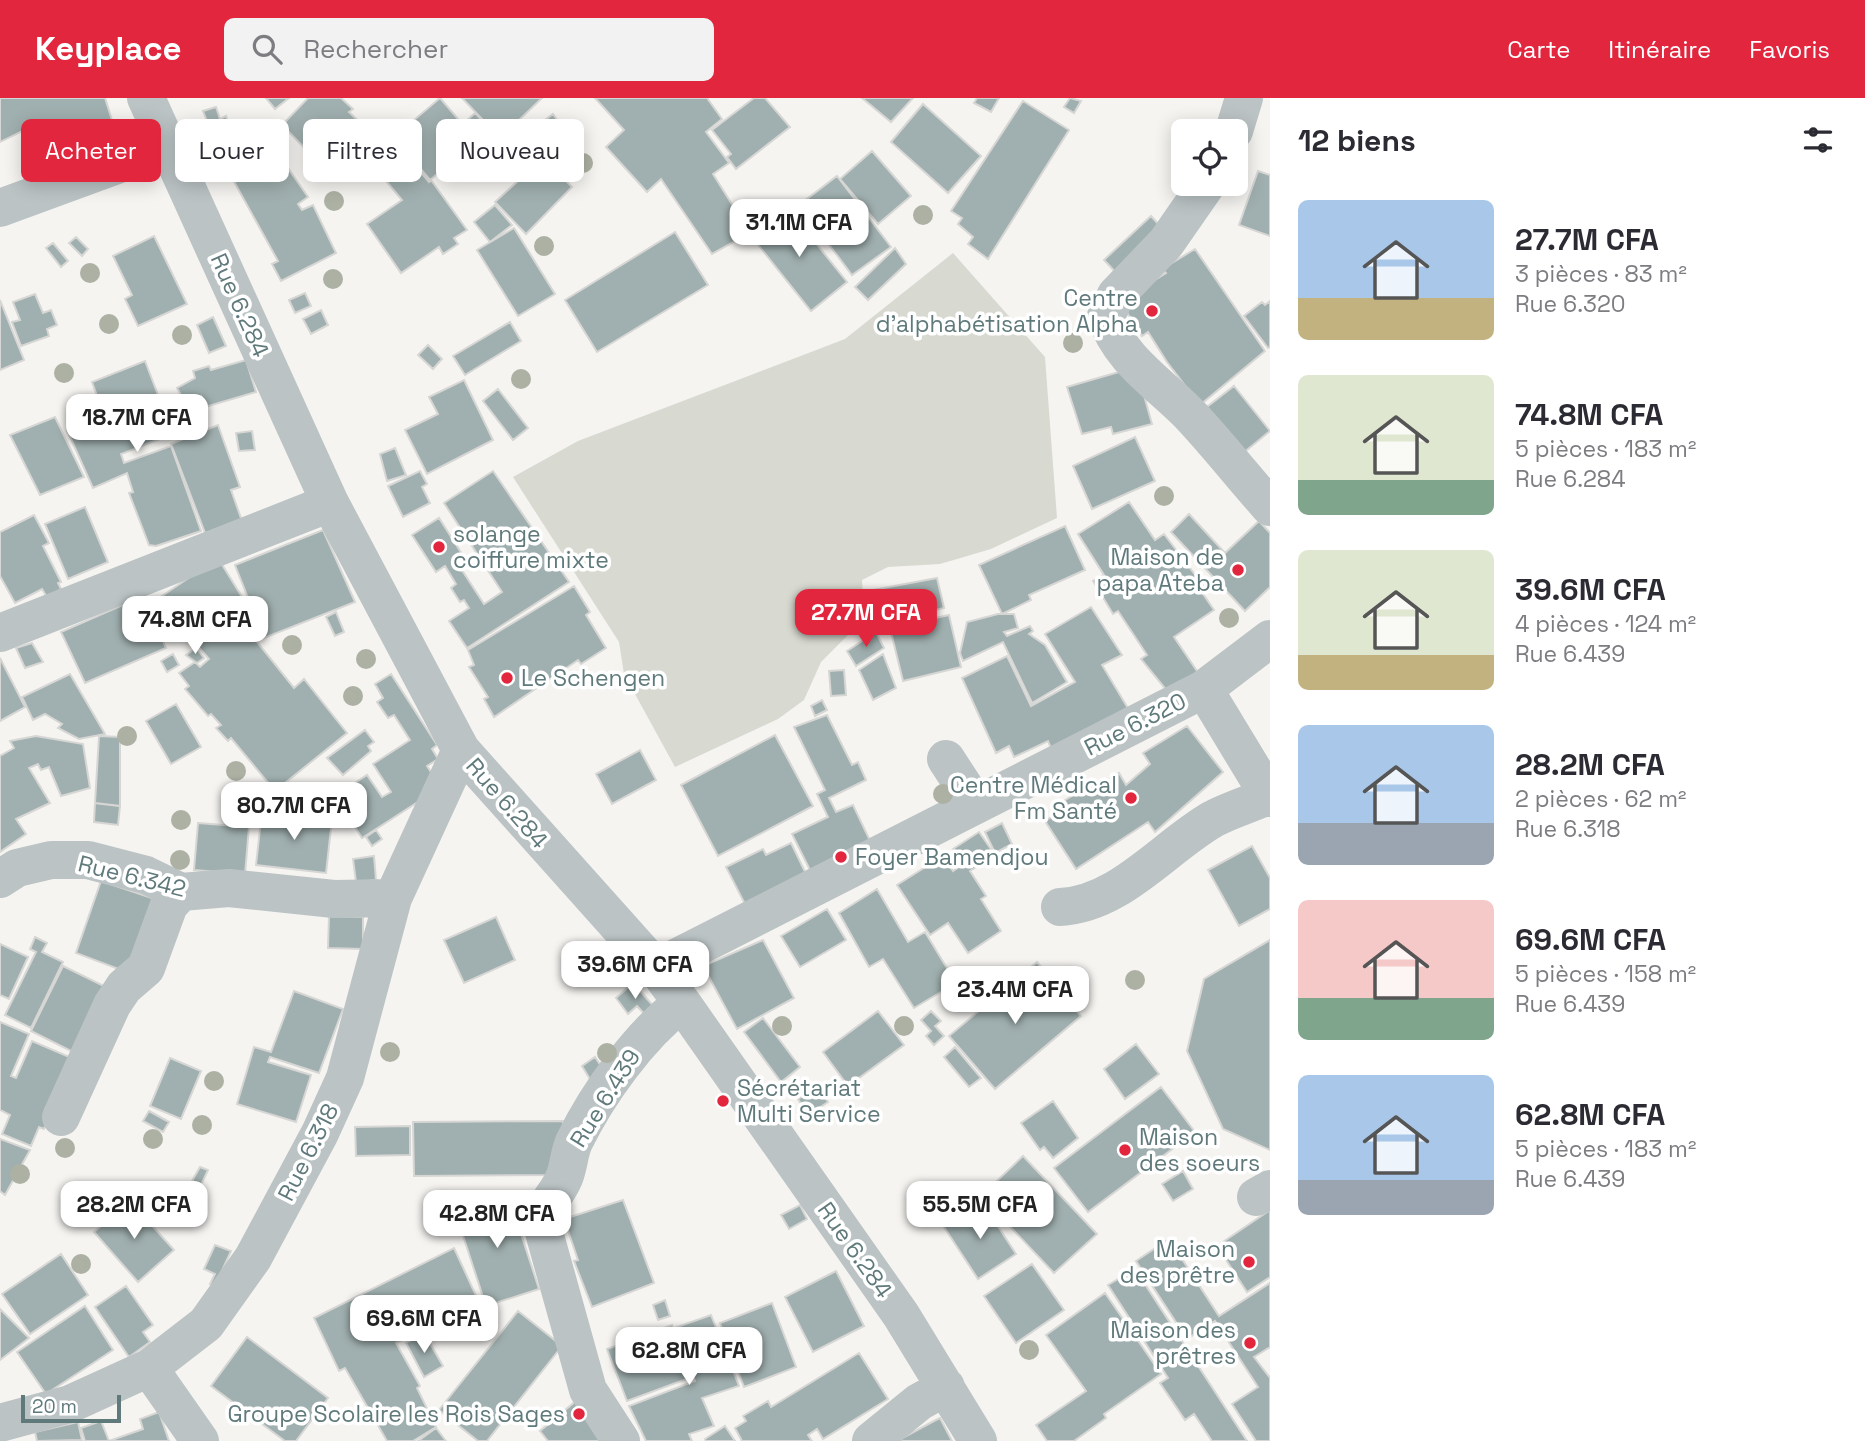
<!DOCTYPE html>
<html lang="fr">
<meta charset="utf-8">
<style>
body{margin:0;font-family:"Space Grotesk",sans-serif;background:#f2f2f3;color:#2b2b33;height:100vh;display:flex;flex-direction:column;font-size:26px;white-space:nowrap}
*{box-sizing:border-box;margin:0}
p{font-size:23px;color:#7c7c81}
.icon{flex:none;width:38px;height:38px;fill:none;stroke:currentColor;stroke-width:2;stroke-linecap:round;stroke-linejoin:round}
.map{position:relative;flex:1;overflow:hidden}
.drawer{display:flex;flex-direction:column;background:#fff;width:595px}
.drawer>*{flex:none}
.hud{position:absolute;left:21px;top:21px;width:665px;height:63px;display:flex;gap:14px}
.buttons{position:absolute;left:1171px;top:21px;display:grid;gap:14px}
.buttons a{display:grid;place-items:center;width:77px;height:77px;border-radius:10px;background:#fff;box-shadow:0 4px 18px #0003;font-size:35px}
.scale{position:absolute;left:21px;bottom:18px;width:100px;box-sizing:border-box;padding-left:7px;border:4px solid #607a7c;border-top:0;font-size:19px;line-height:24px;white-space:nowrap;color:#607a7c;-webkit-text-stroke:5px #fff;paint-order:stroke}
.price{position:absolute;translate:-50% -60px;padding:0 16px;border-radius:14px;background:#fff;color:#222;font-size:23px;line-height:46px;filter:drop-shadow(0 2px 4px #0008)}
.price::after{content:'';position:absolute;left:50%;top:42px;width:21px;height:16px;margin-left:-10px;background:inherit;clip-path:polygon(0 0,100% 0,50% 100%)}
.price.current{background:#e1263e;color:#fff}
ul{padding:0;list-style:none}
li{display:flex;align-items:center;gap:21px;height:175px;padding:0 28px}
li span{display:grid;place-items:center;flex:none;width:196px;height:140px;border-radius:10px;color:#555}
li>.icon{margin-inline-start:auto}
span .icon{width:84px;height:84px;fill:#fffc;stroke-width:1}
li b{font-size:30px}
h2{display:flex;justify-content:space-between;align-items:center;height:84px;padding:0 28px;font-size:30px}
.chip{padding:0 24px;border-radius:10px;background:#fff;box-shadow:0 4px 18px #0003;font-size:24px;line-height:63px}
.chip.current{background:#e1263e;color:#fff}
header{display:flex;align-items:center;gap:42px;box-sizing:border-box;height:98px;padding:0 35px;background:#e1263e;color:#fff}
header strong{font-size:33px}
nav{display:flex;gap:38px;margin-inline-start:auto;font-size:24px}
.search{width:490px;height:63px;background:#f2f2f3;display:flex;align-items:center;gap:18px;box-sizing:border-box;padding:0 24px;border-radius:10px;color:#7c7c81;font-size:26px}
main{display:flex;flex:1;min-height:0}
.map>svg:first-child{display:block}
.green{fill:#d8dad1}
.building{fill:#a0afaf;stroke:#d6d6d4;stroke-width:2}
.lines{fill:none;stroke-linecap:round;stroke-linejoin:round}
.minor{stroke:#bbc3c4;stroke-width:38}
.tree{fill:#acb1a3}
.poi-dot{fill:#e1263e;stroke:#fff;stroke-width:2.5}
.labels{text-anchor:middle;stroke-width:7;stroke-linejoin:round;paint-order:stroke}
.poi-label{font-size:23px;fill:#607a7c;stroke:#fff;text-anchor:end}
.street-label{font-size:23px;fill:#607a7c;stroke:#fff}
</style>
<header>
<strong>Keyplace</strong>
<div class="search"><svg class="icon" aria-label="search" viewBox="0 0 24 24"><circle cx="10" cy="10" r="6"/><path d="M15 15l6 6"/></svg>Rechercher</div>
<nav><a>Carte</a><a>Itinéraire</a><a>Favoris</a></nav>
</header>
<main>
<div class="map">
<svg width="1270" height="1343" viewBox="0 0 1270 1343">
<rect width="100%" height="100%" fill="#f5f4f1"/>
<!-- green -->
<path class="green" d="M953,155L1045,259L1057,420L991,451L940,466L888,469L862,482L864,521L821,564L804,602L778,621L675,669L624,576L619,544L513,379L578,343L845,241Z"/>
<!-- building -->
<path class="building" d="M0,0H105L117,38L36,61L29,44L45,38L41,24L0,44Z
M266,0H289L275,11Z
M308,0H341L353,11L349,14L368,32L377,23L429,84L431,82L467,132L454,140L458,146L443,156L439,149L401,175L367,126L402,102L367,60L361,65L352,54L329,75L282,27Z
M440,0L477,43L430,82L394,39Z
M462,0H542L518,23L521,26L503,43Z
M595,0H707L722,21L706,34L729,65L713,76L750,135L712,156L661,81L647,94L606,49L624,32Z
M754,0H765L790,29L736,71L727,59L731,56L712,32Z
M862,0H913L891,24Z
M977,0H999L991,14L974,5Z
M1070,0L1081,3L1074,15L1064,9Z
M1023,3L1069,32L988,161L968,146L973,139L958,126L962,120L951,113Z
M923,6L981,58L948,95L891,44Z
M216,9L220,21L226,18L230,29L237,23L246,35L220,56L203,13Z
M475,15L496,37L486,45L482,41L479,44L463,26Z
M553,16L565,33L541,52L528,35Z
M242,43L253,49L239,66L228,56Z
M270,44L308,99L298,106L302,112L313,107L336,155L281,183L272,166L278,163L231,78L250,67L247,62Z
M872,53L911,98L878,126L840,81Z
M544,59L572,89L526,136L495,104Z
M1258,73L1270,77V138L1239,127Z
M837,78L891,149L852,177L799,107Z
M495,107L512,127L490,144L474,124Z
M787,109L847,184L811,213L751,138Z
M1151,118L1168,137L1121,180L1104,162Z
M514,130L555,196L518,218L477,152Z
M675,134L708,187L597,254L565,202Z
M154,138L187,206L138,228L125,201L132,197L113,158Z
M76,139L88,151L82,158L69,145Z
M53,145L68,163L61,169L46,150Z
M895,150L906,166L868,202L855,189Z
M1195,151L1265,253L1200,307L1167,264L1148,234L1142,238L1124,210L1126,200L1166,175L1162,171Z
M305,195L311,208L295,215L289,202Z
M35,196L43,215L51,212L57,227L47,231L49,238L21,248L12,224L20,222L13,204Z
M0,202L24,262L0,272Z
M1270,203V249L1268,250L1244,218L1262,204L1265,207Z
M321,212L328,227L311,236L303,221Z
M213,219L226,248L209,255L197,227Z
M510,224L521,243L465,277L453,258Z
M428,247L442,261L433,271L418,257Z
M246,262L256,294L205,309L201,298L186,306L177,290L195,280L193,273L209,268L211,272Z
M145,263L173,336L121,356L124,365L171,348L201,433L156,448L149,447L129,395L133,394L127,375L93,390L67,332L104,317L92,284Z
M1136,269L1152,326L1113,336L1111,329L1082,336L1067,289Z
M464,282L493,342L427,376L405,332L438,316L429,299Z
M1234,288L1270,333L1237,360L1203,312Z
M498,291L528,330L513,342L483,303Z
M55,319L84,379L40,397L10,337Z
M218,327L240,389L231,392L242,423L207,440L171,346Z
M252,333L255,352L239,353L236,335Z
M1135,339L1155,383L1092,411L1073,368Z
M395,350L406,377L387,383L380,356Z
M420,373L427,386L422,389L430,405L403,419L388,388Z
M493,373L569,484L467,550L449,523L469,510L464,502L460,504L451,490L456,486L445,468L436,474L412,437L439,420L462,456L454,460L484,506L502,494L444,405Z
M1129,404L1155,442L1164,436L1205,490L1201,493L1214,512L1174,539L1201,579L1172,599L1141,561L1147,557L1118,513L1113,516L1093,483L1104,477L1078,436Z
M85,409L108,464L68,481L45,426Z
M1189,416L1225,455L1259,423L1270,435V489L1245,513L1171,434Z
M34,417L49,445L43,448L61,484L58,485L61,491L47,499L42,491L15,505L0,478V434Z
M1065,428L1085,472L1029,497L1031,502L1002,516L979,467Z
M323,432L355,504L264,540L235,467Z
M218,460L253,517L241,524L294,590L304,581L347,635L275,693L231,640L228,643L216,630L221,627L211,616L208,618L185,591L189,588L179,575L195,564L200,569L209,561L190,539L186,542L159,500Z
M937,480L944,510L882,525L873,492Z
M574,488L590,514L586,517L606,550L581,566L578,562L494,619L484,601L488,599L469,569L474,567L468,552Z
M143,498L166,550L85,585L61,534Z
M1091,509L1122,557L1102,567L1132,617L1053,655L1048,643L1014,659L1009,648L996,655L962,580L1007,558L1031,608L1075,584L1045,536Z
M336,514L344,534L335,538L326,519Z
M998,516H1014L1018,530L1004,534L1007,538L1030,528L1033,533L1029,536L1045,547L1067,584L1032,605L1003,544L963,563L960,555L967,524Z
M949,517L961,569L903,583L890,530Z
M876,534L884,550L856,568L847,553Z
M32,545L43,564L25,570L16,550Z
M196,550L204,560L197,565L186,557Z
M173,556L179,567L167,574L161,563Z
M883,556L896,590L873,602L859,572Z
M0,560L25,609L0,623Z
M844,572L846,597L831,598L829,573Z
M70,576L105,636L79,641L58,630L62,626L45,616L33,622L22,599Z
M391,576L437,647L432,651L438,661L427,668L441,689L362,740L335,698L367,677L382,699L391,694L373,666L410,642L394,617L388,620L377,604L383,600L375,586Z
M822,602L827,612L815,618L811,608Z
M176,606L201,649L171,666L146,623Z
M827,617L852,667L858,664L866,682L829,700L836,714L853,707L874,751L814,780L792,736L828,719L817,696L825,692L794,629Z
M1187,628L1223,674L1155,734L1148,724L1076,771L1045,723L1059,714L1056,708L1089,687L1093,692L1119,675L1126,687L1150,666L1143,655Z
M365,632L374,644L368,648L371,653L343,677L327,660Z
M775,637L813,708L718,758L681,687Z
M36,638L83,646L90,690L61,698L49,669L41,672L38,666L29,670L50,705L16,721L26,736L0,754V658L14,650L10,643Z
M99,638L120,639V708L95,705Z
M640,652L656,682L612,706L596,676Z
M95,705L120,708L118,727L94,724Z
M262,713L332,721L326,775L256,767Z
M198,725L249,729L245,776L194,772Z
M1002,725L1012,746L995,755L985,734Z
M376,732L382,741L372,748L366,739Z
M979,734L995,757L970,773L986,798L981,801L1001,833L968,855L948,825L930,837L897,787L943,758L953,773L963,766L953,751Z
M791,745L809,782L748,812L726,769L763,751L766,757Z
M1252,748L1270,780V811L1239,828L1208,772Z
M374,758L376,782L356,784L353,761Z
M101,783L155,801L129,875L76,855Z
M877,791L908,844L925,834L956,885L914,910L883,861L869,869L839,815Z
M827,811L846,842L800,869L781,838Z
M329,818L363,819V851L328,850Z
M496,819L515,862L464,885L444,842Z
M35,839L47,845L42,854L63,864L31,930L5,917L36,854L30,851Z
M763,842L794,900L737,931L703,868Z
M1270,842V1052L1223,1031L1187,953L1204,881Z
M0,846L28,859L9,901L0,897Z
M1037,864L1081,918L995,991L949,938Z
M63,868L110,891L79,957L31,933Z
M979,871L990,885L963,906L952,892Z
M633,885L656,911L647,919L637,908L628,916L616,900Z
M294,893L343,911L319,975L270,959L268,964L311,977L296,1024L237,1006L254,949L271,954Z
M878,913L904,947L848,988L823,954Z
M931,913L941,923L935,928L944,938L934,947L926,938L931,933L921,922Z
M763,920L800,969L781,984L744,934Z
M0,924L29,936L11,978L16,980L32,943L74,961L44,1031L39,1029L31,1048L2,1036L10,1017L0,1012Z
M1136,946L1159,976L1125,1001L1104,971Z
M955,949L981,980L969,989L944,959Z
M595,959L607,977L593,986L582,968Z
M170,960L201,973L181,1021L150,1008Z
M818,988L828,1004L808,1017L798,1001Z
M1161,989L1195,1034L1088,1114L1054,1070Z
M1053,1003L1078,1040L1053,1060L1044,1049L1040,1052L1021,1025Z
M149,1013L169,1024L163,1034L143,1023Z
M563,1023V1077L414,1078L413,1024Z
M410,1028V1057L356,1058L355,1029Z
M0,1041L30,1052L5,1097L0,1093Z
M1023,1058L1097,1136L1054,1175L981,1098Z
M200,1069L208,1072L201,1087L192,1083Z
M1183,1073L1193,1091L1173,1103L1162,1086Z
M508,1096L539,1191L486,1208L455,1113Z
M623,1102L654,1185L592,1209L574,1163L578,1162L564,1121Z
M130,1103L174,1152L138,1184L94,1134Z
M982,1104L1016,1156L978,1181L944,1129Z
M800,1107L807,1121L789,1131L781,1117Z
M1270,1112V1179L1247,1194L1217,1148Z
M1169,1141L1219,1218L1270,1185V1249L1254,1259L1270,1280V1343H1256L1232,1306L1258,1289L1215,1223L1187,1241L1136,1163Z
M215,1147L231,1153L220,1177L221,1191L210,1186L215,1176L204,1171Z
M454,1150L478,1202L396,1245L420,1288L417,1290L436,1329L413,1343H387L345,1270L339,1273L314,1220Z
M61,1156L88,1197L30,1236L2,1196Z
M1032,1166L1064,1212L1016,1245L984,1198Z
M1135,1171L1247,1343H1212L1194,1316L1185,1322L1160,1285L1168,1280L1108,1187Z
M836,1173L864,1228L813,1254L785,1199Z
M126,1188L153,1227L143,1234L150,1244L129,1259L95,1209Z
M1105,1195L1161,1276L1104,1316L1106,1320L1074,1343H1047L1036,1327L1086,1293L1046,1237Z
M665,1202L670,1218L658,1222L653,1207Z
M772,1205L796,1269L744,1289L720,1225Z
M85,1208L113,1252L46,1296L17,1254Z
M0,1211L29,1240L0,1262Z
M518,1213L562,1248L487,1343H478L439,1312Z
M711,1217L739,1288L702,1300L714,1328L689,1336L692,1343H646L629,1308L695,1283L674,1230Z
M672,1227L692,1279L627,1303L607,1251Z
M424,1235L443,1268L424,1279L406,1245Z
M247,1239L328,1300L296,1343H285L211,1288Z
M859,1255L888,1301L823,1341L817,1331L808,1337L812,1343H742L735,1330L746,1323L743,1318L768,1303L771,1309Z
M582,1298L618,1343H548L540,1333Z
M159,1314L169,1343H109L143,1331L140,1321Z
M940,1320L952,1343H897L934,1323Z
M101,1323L109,1343H85L81,1330Z
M78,1324L82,1342L37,1343L35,1334Z
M725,1328L735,1343H706L705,1341Z
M436,1330L446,1343H418Z"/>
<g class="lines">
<!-- minor -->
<path class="minor" d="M146,0L330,405L461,652L656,870L682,905L901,1217L978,1343
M1234,33L1244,0
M1207,86L1166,145L1116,197L1106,218C1118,261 1163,288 1192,319C1219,348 1244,380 1270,409
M0,110L169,48
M0,535L330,405
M1204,591L1270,700
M946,661L976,707
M0,781L17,770L51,762H88L146,777L181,794L229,790L334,801L393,800
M1060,809C1120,806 1163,750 1213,721C1230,712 1250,706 1268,698
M656,870L1204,591L1270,541
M61,1019L112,907L124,889L146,870L169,807L181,794
M1256,1099L1270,1091
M149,1270L200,1343
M0,1325L70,1306L149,1270L206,1226L253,1160L320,1035L345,980L393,800L461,652
M621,1343L588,1292L542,1127C544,1104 556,1099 564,1080C569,1068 569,1055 574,1044C598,995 639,938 682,905
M871,1343L919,1304L946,1289"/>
</g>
<!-- trees -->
<g class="tree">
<circle cx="528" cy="53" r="10"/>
<circle cx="467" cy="60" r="10"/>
<circle cx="583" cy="65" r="10"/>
<circle cx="334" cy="103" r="10"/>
<circle cx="923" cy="117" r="10"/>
<circle cx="544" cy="148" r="10"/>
<circle cx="90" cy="175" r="10"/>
<circle cx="333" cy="181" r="10"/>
<circle cx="109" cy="226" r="10"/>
<circle cx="182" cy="237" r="10"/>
<circle cx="1073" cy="245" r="10"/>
<circle cx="64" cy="275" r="10"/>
<circle cx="521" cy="281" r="10"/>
<circle cx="193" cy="321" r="10"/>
<circle cx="1164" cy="398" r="10"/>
<circle cx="1229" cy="520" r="10"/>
<circle cx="292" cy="547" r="10"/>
<circle cx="366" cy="561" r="10"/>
<circle cx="353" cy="598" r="10"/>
<circle cx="127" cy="638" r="10"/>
<circle cx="236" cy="673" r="10"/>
<circle cx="943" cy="696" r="10"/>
<circle cx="276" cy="703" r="10"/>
<circle cx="181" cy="722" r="10"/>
<circle cx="180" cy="762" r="10"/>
<circle cx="1135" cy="882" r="10"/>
<circle cx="782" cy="928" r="10"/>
<circle cx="904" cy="928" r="10"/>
<circle cx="390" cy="954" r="10"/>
<circle cx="607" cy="955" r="10"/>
<circle cx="214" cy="983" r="10"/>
<circle cx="202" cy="1027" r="10"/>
<circle cx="153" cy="1041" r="10"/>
<circle cx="65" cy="1050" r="10"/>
<circle cx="20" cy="1076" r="10"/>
<circle cx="97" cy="1096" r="10"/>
<circle cx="190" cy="1098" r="10"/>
<circle cx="81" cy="1166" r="10"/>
<circle cx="1029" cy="1252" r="10"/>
</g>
<!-- markers -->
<g class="poi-dot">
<circle cx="1152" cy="213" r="7"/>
<circle cx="439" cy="449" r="7"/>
<circle cx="1238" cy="472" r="7"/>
<circle cx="507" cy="580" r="7"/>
<circle cx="1131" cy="700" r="7"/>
<circle cx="841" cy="759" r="7"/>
<circle cx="723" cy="1003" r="7"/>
<circle cx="1125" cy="1052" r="7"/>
<circle cx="1249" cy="1164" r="7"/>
<circle cx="1250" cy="1245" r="7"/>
<circle cx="579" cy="1316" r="7"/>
</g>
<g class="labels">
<!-- poi labels -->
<g class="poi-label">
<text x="1138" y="208">Centre<tspan x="1138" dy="26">d'alphabétisation Alpha</tspan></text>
<text x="453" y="444" text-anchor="start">solange<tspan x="453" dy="26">coiffure mixte</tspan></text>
<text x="1224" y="467">Maison de<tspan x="1224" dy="26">papa Ateba</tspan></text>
<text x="521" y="588" text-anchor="start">Le Schengen</text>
<text x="1117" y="695">Centre Médical<tspan x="1117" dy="26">Fm Santé</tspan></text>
<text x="855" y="767" text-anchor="start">Foyer Bamendjou</text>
<text x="737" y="998" text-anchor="start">Sécrétariat<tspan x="737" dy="26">Multi Service</tspan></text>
<text x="1139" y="1047" text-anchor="start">Maison<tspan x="1139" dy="26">des soeurs</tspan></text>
<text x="1235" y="1159">Maison<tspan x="1235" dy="26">des prêtre</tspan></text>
<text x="1236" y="1240">Maison des<tspan x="1236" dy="26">prêtres</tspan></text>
<text x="565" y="1324">Groupe Scolaire les Rois Sages</text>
</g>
<!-- street labels -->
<g class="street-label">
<text transform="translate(240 207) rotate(66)" y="8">Rue 6.284</text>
<text transform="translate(1135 626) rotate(-27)" y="8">Rue 6.320</text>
<text transform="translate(507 705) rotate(49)" y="8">Rue 6.284</text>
<text transform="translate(132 778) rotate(14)" y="8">Rue 6.342</text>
<text transform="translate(605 1000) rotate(-58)" y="8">Rue 6.439</text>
<text transform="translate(308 1054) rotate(-63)" y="8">Rue 6.318</text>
<text transform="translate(855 1152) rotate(55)" y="8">Rue 6.284</text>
</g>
</g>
</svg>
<div class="buttons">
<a><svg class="icon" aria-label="locate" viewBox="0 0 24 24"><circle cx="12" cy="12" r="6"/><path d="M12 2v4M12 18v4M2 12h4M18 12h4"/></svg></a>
</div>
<div class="scale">20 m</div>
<b class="price" style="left:799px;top:161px">31.1M CFA</b>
<b class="price" style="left:137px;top:356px">18.7M CFA</b>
<b class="price current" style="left:866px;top:551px">27.7M CFA</b>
<b class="price" style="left:195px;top:558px">74.8M CFA</b>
<b class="price" style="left:294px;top:744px">80.7M CFA</b>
<b class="price" style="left:635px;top:903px">39.6M CFA</b>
<b class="price" style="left:1015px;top:928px">23.4M CFA</b>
<b class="price" style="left:134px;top:1143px">28.2M CFA</b>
<b class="price" style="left:980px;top:1143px">55.5M CFA</b>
<b class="price" style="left:497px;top:1152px">42.8M CFA</b>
<b class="price" style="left:424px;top:1257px">69.6M CFA</b>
<b class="price" style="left:689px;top:1289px">62.8M CFA</b>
<div class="hud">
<a class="chip current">Acheter</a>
<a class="chip">Louer</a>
<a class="chip">Filtres</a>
<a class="chip">Nouveau</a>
</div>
</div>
<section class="drawer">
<h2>12 biens<svg class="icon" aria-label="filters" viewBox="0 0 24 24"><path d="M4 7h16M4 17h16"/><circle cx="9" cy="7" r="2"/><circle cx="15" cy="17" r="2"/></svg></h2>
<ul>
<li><span style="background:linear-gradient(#a9c7e8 70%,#c2b280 0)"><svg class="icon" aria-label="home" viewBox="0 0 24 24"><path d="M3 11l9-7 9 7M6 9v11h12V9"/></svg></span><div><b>27.7M CFA</b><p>3 pièces · 83 m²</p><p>Rue 6.320</p></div></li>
<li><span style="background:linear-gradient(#dfe7d0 75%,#7fa58c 0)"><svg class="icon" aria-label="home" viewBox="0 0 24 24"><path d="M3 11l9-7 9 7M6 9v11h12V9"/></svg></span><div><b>74.8M CFA</b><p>5 pièces · 183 m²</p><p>Rue 6.284</p></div></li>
<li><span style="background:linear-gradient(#dfe7d0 75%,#c2b280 0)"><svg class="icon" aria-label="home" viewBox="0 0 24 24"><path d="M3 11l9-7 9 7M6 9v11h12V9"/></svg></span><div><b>39.6M CFA</b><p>4 pièces · 124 m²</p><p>Rue 6.439</p></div></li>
<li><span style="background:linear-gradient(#a9c7e8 70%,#9aa5b1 0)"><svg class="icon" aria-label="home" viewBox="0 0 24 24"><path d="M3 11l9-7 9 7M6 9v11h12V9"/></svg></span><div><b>28.2M CFA</b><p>2 pièces · 62 m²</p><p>Rue 6.318</p></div></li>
<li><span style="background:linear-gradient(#f6c9c9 70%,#7fa58c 0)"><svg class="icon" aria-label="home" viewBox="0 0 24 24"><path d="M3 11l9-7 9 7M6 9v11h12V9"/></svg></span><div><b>69.6M CFA</b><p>5 pièces · 158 m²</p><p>Rue 6.439</p></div></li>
<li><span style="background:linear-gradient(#a9c7e8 75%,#9aa5b1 0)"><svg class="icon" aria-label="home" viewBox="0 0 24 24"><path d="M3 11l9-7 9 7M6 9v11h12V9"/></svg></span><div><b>62.8M CFA</b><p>5 pièces · 183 m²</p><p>Rue 6.439</p></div></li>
</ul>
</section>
</main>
